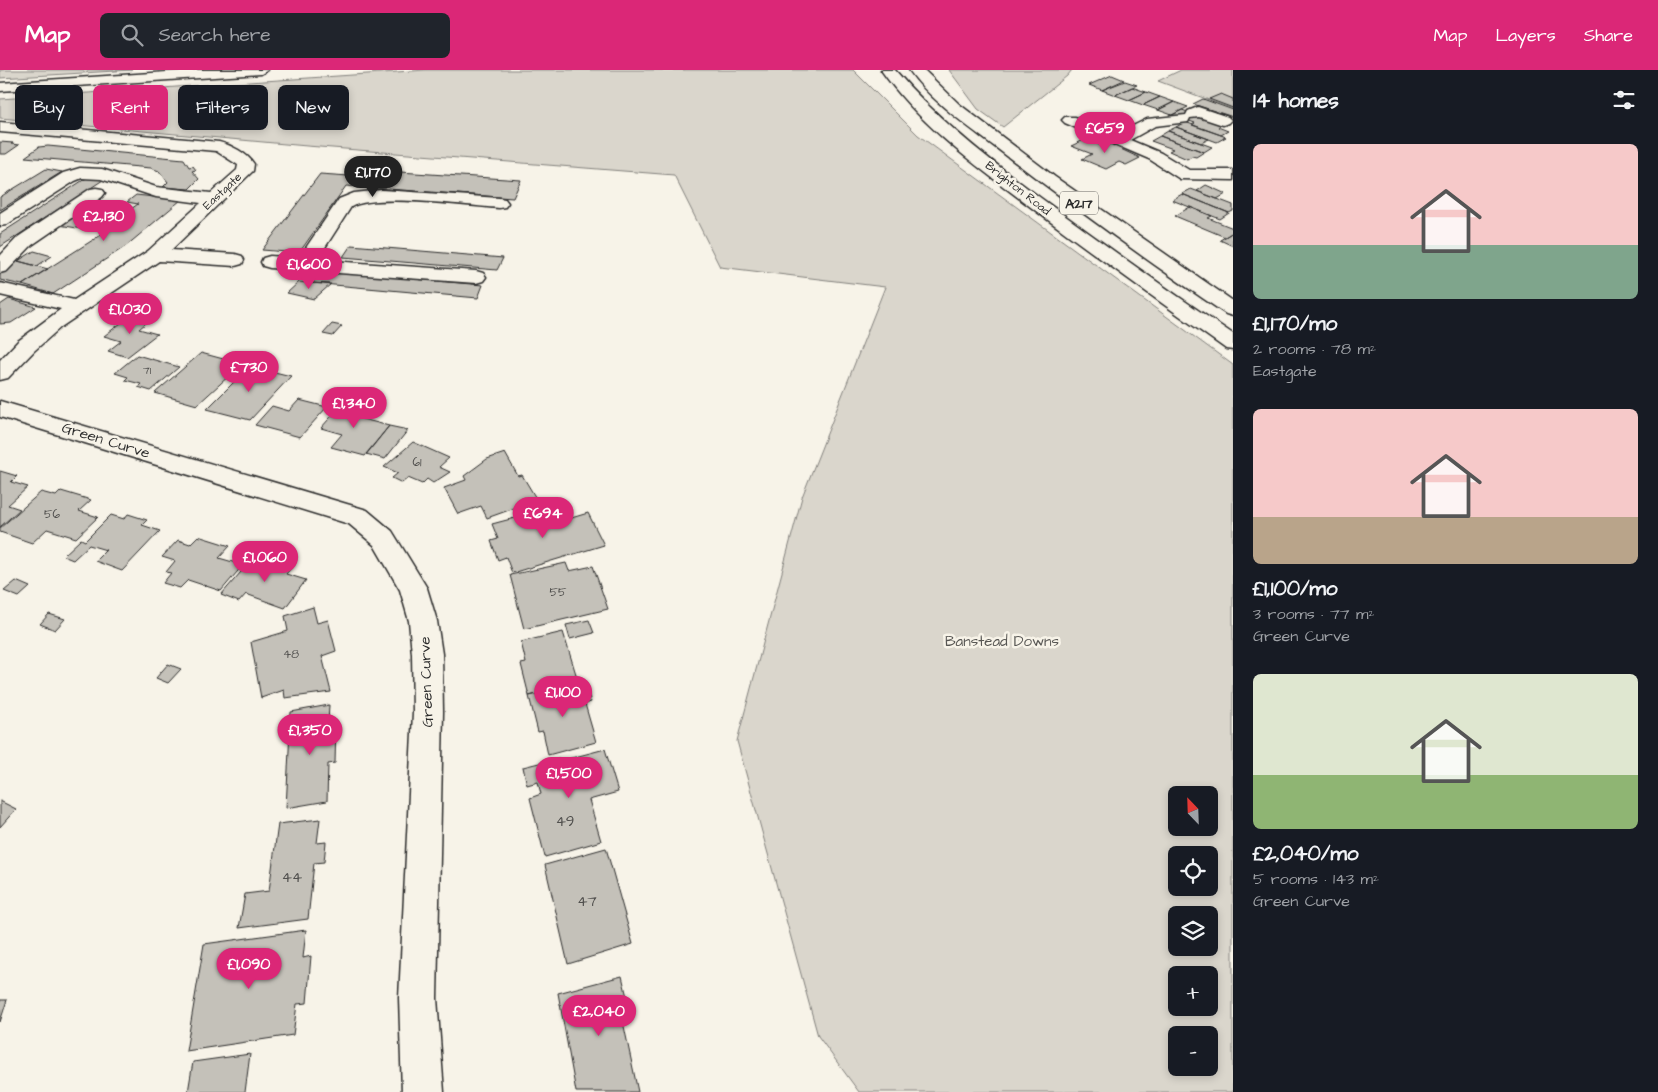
<!DOCTYPE html>
<meta charset="utf-8">
<style>
body{margin:0;font-family:"Architects Daughter",sans-serif;background:#20242c;color:#f1f3f6;height:100vh;display:flex;flex-direction:column;font-size:19px;white-space:nowrap}
*{box-sizing:border-box;margin:0}
p{font-size:16px;color:#9ea1a6}
.icon{flex:none;width:28px;height:28px;fill:none;stroke:currentColor;stroke-width:2;stroke-linecap:round;stroke-linejoin:round}
.map{position:relative;flex:1;overflow:hidden}
.panel{display:flex;flex-direction:column;background:#171b24;width:425px}
.panel>*{flex:none}
.top-card{position:absolute;left:15px;top:15px;width:475px;height:45px;display:flex;gap:10px}
.needle{width:32px;rotate:337deg}
.tools{position:absolute;left:1168px;top:716px;display:grid;gap:10px}
.tools a{display:grid;place-items:center;width:50px;height:50px;border-radius:8px;background:#171b24;box-shadow:0 2px 8px #0003;font-size:25px}
.price{position:absolute;translate:-50% -42px;padding:0 11px;border-radius:18px;background:#db2777;color:#fff;font-size:16px;line-height:32px;filter:drop-shadow(0 1px 2px #0008)}
.price::after{content:'';position:absolute;left:50%;top:30px;width:15px;height:11px;margin-left:-8px;background:inherit;clip-path:polygon(0 0,100% 0,50% 100%)}
.price.on{background:#222;color:#fff}
ul{padding:0;list-style:none}
li{display:grid;align-content:center;gap:10px;height:265px;padding:0 20px}
li span{display:grid;place-items:center;height:155px;border-radius:8px;color:#555}
li>.icon{margin-inline-start:auto}
span .icon{width:90px;height:90px;fill:#fffc;stroke-width:1}
li b{font-size:21px}
h2{display:flex;justify-content:space-between;align-items:center;height:60px;padding:0 20px;font-size:21px}
.pill{padding:0 18px;border-radius:8px;background:#171b24;box-shadow:0 2px 8px #0003;font-size:18px;line-height:45px}
.pill.on{background:#db2777;color:#fff}
header{display:flex;align-items:center;gap:30px;box-sizing:border-box;height:70px;padding:0 25px;background:#db2777;color:#fff}
header strong{font-size:24px}
nav{display:flex;gap:28px;margin-inline-start:auto;font-size:18px}
.search{width:350px;height:45px;background:#20242c;display:flex;align-items:center;gap:12px;box-sizing:border-box;padding:0 18px;border-radius:8px;color:#9ea1a6;font-size:19px}
main{display:flex;flex:1;min-height:0}
.map>svg:first-child{display:block}
.green{fill:#dad6cc;stroke:#82807c;fill-rule:evenodd}
.building{fill:#c4c1b9;stroke:#2b2b2b}
.lines{fill:none;stroke-linecap:round;stroke-linejoin:round}
.minor-casing{stroke:#2b2b2b;stroke-width:3}
.major-casing{stroke:#2b2b2b;stroke-width:3}
.highway-casing{stroke:#2b2b2b;stroke-width:3}
.minor{fill:#f7f3e8;fill-rule:evenodd}
.major{fill:#f7f3e8;fill-rule:evenodd}
.highway{fill:#f7f3e8;fill-rule:evenodd}
.labels{text-anchor:middle;stroke-width:5;stroke-linejoin:round;paint-order:stroke}
.far-number-label{font-size:11px;fill:#51504e}
.far-street-label{font-size:12px;fill:#2b2b2b;stroke:#f7f3e8}
.number-label{font-size:12px;fill:#51504e}
.shield{fill:#f7f3e8;stroke:#686764;stroke-width:1}
.shield-label{font-size:14px;font-weight:bold;fill:#2b2b2b}
.street-label{font-size:15px;fill:#2b2b2b;stroke:#f7f3e8}
.park-label{font-size:15px;fill:#575653;stroke:#f7f3e8}
.near-number-label{font-size:15px;fill:#51504e}
</style>
<header>
<strong>Map</strong>
<div class="search"><svg class="icon" aria-label="search" viewBox="0 0 24 24"><circle cx="10" cy="10" r="6"/><path d="M15 15l6 6"/></svg>Search here</div>
<nav><a>Map</a><a>Layers</a><a>Share</a></nav>
</header>
<main>
<div class="map">
<svg width="1233" height="1022" viewBox="0 0 1233 1022">
<rect width="100%" height="100%" fill="#f7f3e8"/>
<filter id="ink" filterUnits="userSpaceOnUse"><feTurbulence type="fractalNoise" baseFrequency=".02" numOctaves="2"/><feDisplacementMap in="SourceGraphic" scale="10" xChannelSelector="R" yChannelSelector="G"/><feConvolveMatrix kernelMatrix="1 2 1 2 8 2 1 2 1" color-interpolation-filters="sRGB"/></filter>
<g filter="url(#ink)">
<!-- green -->
<path class="green" d="M0,0H132L0,8Z
M853,0L918,65L1233,295V1022H859L818,966L737,671L802,427L885,217L720,197L674,105L307,76L0,48V29L426,0ZM1176,725H1209V758H1176ZM1176,785H1209V818H1176ZM1176,845H1209V878H1176ZM1176,905H1209V938H1176ZM1176,965H1209V998H1176Z
M949,0H1072L1067,6L1003,57L978,39Z
M1181,0H1233V39L1158,11Z"/>
<!-- building -->
<path class="building" d="M1112,5L1124,10L1102,20L1089,15Z
M1125,11L1137,15L1115,25L1102,20Z
M1132,17L1146,22L1129,30L1115,25Z
M1146,22L1160,27L1143,35L1129,30Z
M1221,24L1233,29V38L1209,29Z
M1160,27L1174,32L1158,40L1143,35Z
M1203,29L1233,40V47L1193,34Z
M1174,32L1188,37L1172,45L1158,40Z
M1182,40L1223,54L1218,57L1228,61L1221,65L1192,55L1195,53L1172,45Z
M1185,52L1221,65L1226,67L1217,72L1176,57Z
M1176,57L1209,69L1201,73L1168,61Z
M1168,61L1212,77L1204,82L1160,66Z
M1160,66L1204,82L1196,87L1192,86L1187,89L1169,81L1173,79L1151,71Z
M1086,69L1106,77L1110,74L1140,88L1126,95L1119,92L1106,99L1082,89L1092,84L1071,76Z
M0,72L13,73L11,74L19,75L6,84H0Z
M48,76L184,89L189,97L193,96L196,100L192,101L199,109L189,119L163,117L168,112L159,101L151,98L25,87L39,77Z
M46,99L62,102L0,140V127Z
M354,99L521,110L513,128L346,116L299,183L262,180L320,104L349,106Z
M88,107L103,110L0,177V164Z
M1206,115L1226,124L1217,129L1197,121Z
M1191,119L1233,135V141L1229,143L1182,124Z
M1182,124L1229,143L1220,149L1172,130Z
M136,125L181,130L126,176L53,224L22,215L96,168L115,153L97,150L114,137L131,139L138,134L127,132Z
M1190,137L1212,146L1208,148L1233,158V162L1225,167L1175,146Z
M72,146L115,153L108,158L95,156L89,160L59,155Z
M1233,162V176L1220,170L1225,167Z
M351,175L503,188L497,200L343,187Z
M34,181L52,186L37,196L18,191Z
M18,191L48,199L22,215L0,210V203Z
M320,201L483,215L478,228L312,213Z
M299,212L312,213L331,214L314,229L287,223Z
M9,229L36,237L11,253L0,254V235Z
M134,243L152,248L139,259L157,264L127,287L108,281L121,271L104,266Z
M332,254L342,256L333,266L323,264Z
M201,283L242,294L197,335L155,323Z
M137,285L179,297L151,321L138,317L141,314L125,310L128,307L115,303Z
M250,296L291,306L250,350L207,339Z
M299,330L327,337L300,367L255,355L272,336L289,341Z
M345,331L369,336L359,348L389,356L365,386L331,377L342,364L321,358Z
M389,356L408,360L385,389L366,384Z
M413,372L449,388L439,397L450,402L433,413L427,409L422,414L408,408L402,413L392,408L398,403L384,397Z
M505,383L518,406L522,405L537,430L487,448L481,436L458,444L444,418L466,410L464,406L487,389Z
M0,401L17,406L11,412L28,417L8,435L20,439L0,457Z
M61,421L91,430L79,441L98,447L76,468L47,459L32,473L0,462V458L41,422L56,426Z
M552,438L558,452L588,443L604,475L512,503L506,487L498,490L491,471L498,469L492,454Z
M128,444L147,450L142,455L160,461L122,501L95,491L106,480L89,475L73,490L63,486L81,469L85,471L111,445L124,449Z
M198,466L230,476L219,488L243,495L221,521L188,510L180,518L163,513L171,503L166,502L175,491L162,487L178,470L190,474Z
M254,487L269,493L272,490L292,497L286,504L306,510L285,538L246,524L239,532L221,525Z
M566,493L569,501L593,496L608,539L524,559L510,505Z
M16,511L30,517L19,527L4,521Z
M313,537L317,553L328,550L336,581L322,586L331,622L285,628L284,620L261,628L251,572L288,561L285,546Z
M49,544L65,549L55,560L40,554Z
M589,550L594,563L570,569L566,555Z
M563,562L579,614L529,626L521,594L526,593L521,572Z
M168,594L181,599L168,613L156,608Z
M579,614L580,619L586,617L591,632L585,634L596,672L548,685L543,661L538,662L529,626Z
M329,635L328,654L336,653L335,693L328,694L327,731L286,738L291,642Z
M605,679L618,722L589,730L601,771L545,787L530,728L541,724L538,712L527,715L523,697L559,688L560,691Z
M0,731L16,739L0,757Z
M320,749L317,773L326,772L324,792L314,793L308,849L239,858L245,824L269,821L278,754Z
M606,778L633,874L568,894L545,795Z
M306,860L303,888L311,886L307,933L297,934L293,965L186,981L204,874Z
M622,906L631,944L622,947L638,1022H576L558,923Z
M0,930H7L0,952Z
M250,984L245,1022H188L193,992Z"/>
<g class="lines">
<defs>
<path id="minor" d="M1198,37L1228,47L1231,50L1228,53L1223,55L1199,47L1190,48L1188,52L1155,56L1130,70L1161,83L1189,100H1233V110L1180,109L1149,89L1065,53L1062,50L1065,47H1075L1117,64L1147,49L1186,45L1188,41Z
M0,52L219,72C231,75 247,83 254,94L253,101L171,180L235,184L242,186L244,190L242,194L235,196L159,191L61,257L34,281L8,308L0,310V290L18,271L61,239L0,225V213L74,230L148,181L201,133L156,127L101,109L82,108L75,111L6,155L0,156V143L63,103L80,98L102,99L156,117L211,123L237,100L238,95L216,81L0,62Z
M96,118L102,119L105,123L102,127L32,175L7,201L0,203V186L18,167L90,119Z
M382,120L499,128L505,129L508,133L505,137L499,138C468,136 375,123 351,137L317,190L476,201L483,203L486,207L483,211L476,213L270,198L263,196L261,192L263,188L270,186L299,188L339,129L354,123Z
M0,331L367,440L392,461L427,518L437,551L442,584L443,642L437,928L444,1022H402L399,928L413,642L412,584L409,551L400,520L374,475L349,454L0,347Z"/>
<path id="major" d="M197,0H268L261,4L0,21V13Z"/>
<path id="highway" d="M881,0H895C941,54 996,95 1053,137C1112,180 1172,223 1233,264V280L1226,279C1160,232 1096,186 1032,138C978,97 920,56 881,0Z
M909,0H924L959,34L1055,107L1233,231V246L1226,244C1150,193 1076,139 1003,83C971,58 933,34 909,0Z"/>
</defs>
<!-- minor casing -->
<use href="#minor" class="minor-casing"/>
<!-- major casing -->
<use href="#major" class="major-casing"/>
<!-- highway casing -->
<use href="#highway" class="highway-casing"/>
<!-- minor -->
<use href="#minor" class="minor"/>
<!-- major -->
<use href="#major" class="major"/>
<!-- highway -->
<use href="#highway" class="highway"/>
</g>
</g>
<g class="labels">
<!-- far-number labels -->
<g class="far-number-label">
<text x="147" y="304">71</text>
</g>
<!-- far-street labels -->
<g class="far-street-label">
<text transform="translate(1018 118) rotate(38)" y="4">Brighton Road</text>
<text transform="translate(222 121) rotate(-43)" y="4">Eastgate</text>
</g>
<!-- number labels -->
<g class="number-label">
<text x="417" y="396">61</text>
<text x="52" y="448">56</text>
<text x="558" y="526">55</text>
<text x="291" y="588">48</text>
</g>
<!-- shield labels -->
<rect class="shield" x="1060" y="121.5" width="38" height="23" rx="4"/>
<g class="shield-label">
<text x="1079" y="138">A217</text>
</g>
<!-- street labels -->
<g class="street-label">
<text transform="translate(106 370) rotate(17)" y="5">Green Curve</text>
<text transform="translate(426 612) rotate(-92)" y="5">Green Curve</text>
</g>
<!-- park labels -->
<g class="park-label">
<text x="1002" y="576">Banstead Downs</text>
</g>
<!-- near-number labels -->
<g class="near-number-label">
<text x="565" y="756">49</text>
<text x="292" y="812">44</text>
<text x="587" y="836">47</text>
</g>
</g>
</svg>
<div class="tools">
<a><svg class="needle" viewBox="-14 -14 28 28"><path d="M0-13l5 13h-10z" fill="#e53935"/><path d="M0 13l5-13h-10z" fill="#9ea1a6"/></svg></a>
<a><svg class="icon" aria-label="locate" viewBox="0 0 24 24"><circle cx="12" cy="12" r="6"/><path d="M12 2v4M12 18v4M2 12h4M18 12h4"/></svg></a>
<a><svg class="icon" aria-label="layers" viewBox="0 0 24 24"><path d="M12 4l9 5-9 5-9-5zM3 14l9 5 9-5"/></svg></a>
<a>+</a>
<a>−</a>
</div>
<b class="price" style="left:1105px;top:84px">£659</b>
<b class="price on" style="left:373px;top:128px">£1,170</b>
<b class="price" style="left:104px;top:172px">£2,130</b>
<b class="price" style="left:309px;top:220px">£1,600</b>
<b class="price" style="left:130px;top:265px">£1,030</b>
<b class="price" style="left:249px;top:323px">£730</b>
<b class="price" style="left:354px;top:359px">£1,340</b>
<b class="price" style="left:543px;top:469px">£694</b>
<b class="price" style="left:265px;top:513px">£1,060</b>
<b class="price" style="left:563px;top:648px">£1,100</b>
<b class="price" style="left:310px;top:686px">£1,350</b>
<b class="price" style="left:569px;top:729px">£1,500</b>
<b class="price" style="left:249px;top:920px">£1,090</b>
<b class="price" style="left:599px;top:967px">£2,040</b>
<div class="top-card">
<a class="pill">Buy</a>
<a class="pill on">Rent</a>
<a class="pill">Filters</a>
<a class="pill">New</a>
</div>
</div>
<section class="panel">
<h2>14 homes<svg class="icon" aria-label="filters" viewBox="0 0 24 24"><path d="M4 7h16M4 17h16"/><circle cx="9" cy="7" r="2"/><circle cx="15" cy="17" r="2"/></svg></h2>
<ul>
<li><span style="background:linear-gradient(#f6c9c9 65%,#7fa58c 0)"><svg class="icon" aria-label="home" viewBox="0 0 24 24"><path d="M3 11l9-7 9 7M6 9v11h12V9"/></svg></span><div><b>£1,170/mo</b><p>2 rooms · 78 m²</p><p>Eastgate</p></div></li>
<li><span style="background:linear-gradient(#f6c9c9 70%,#b9a48a 0)"><svg class="icon" aria-label="home" viewBox="0 0 24 24"><path d="M3 11l9-7 9 7M6 9v11h12V9"/></svg></span><div><b>£1,100/mo</b><p>3 rooms · 77 m²</p><p>Green Curve</p></div></li>
<li><span style="background:linear-gradient(#dfe7d0 65%,#8fb573 0)"><svg class="icon" aria-label="home" viewBox="0 0 24 24"><path d="M3 11l9-7 9 7M6 9v11h12V9"/></svg></span><div><b>£2,040/mo</b><p>5 rooms · 143 m²</p><p>Green Curve</p></div></li>
</ul>
</section>
</main>
